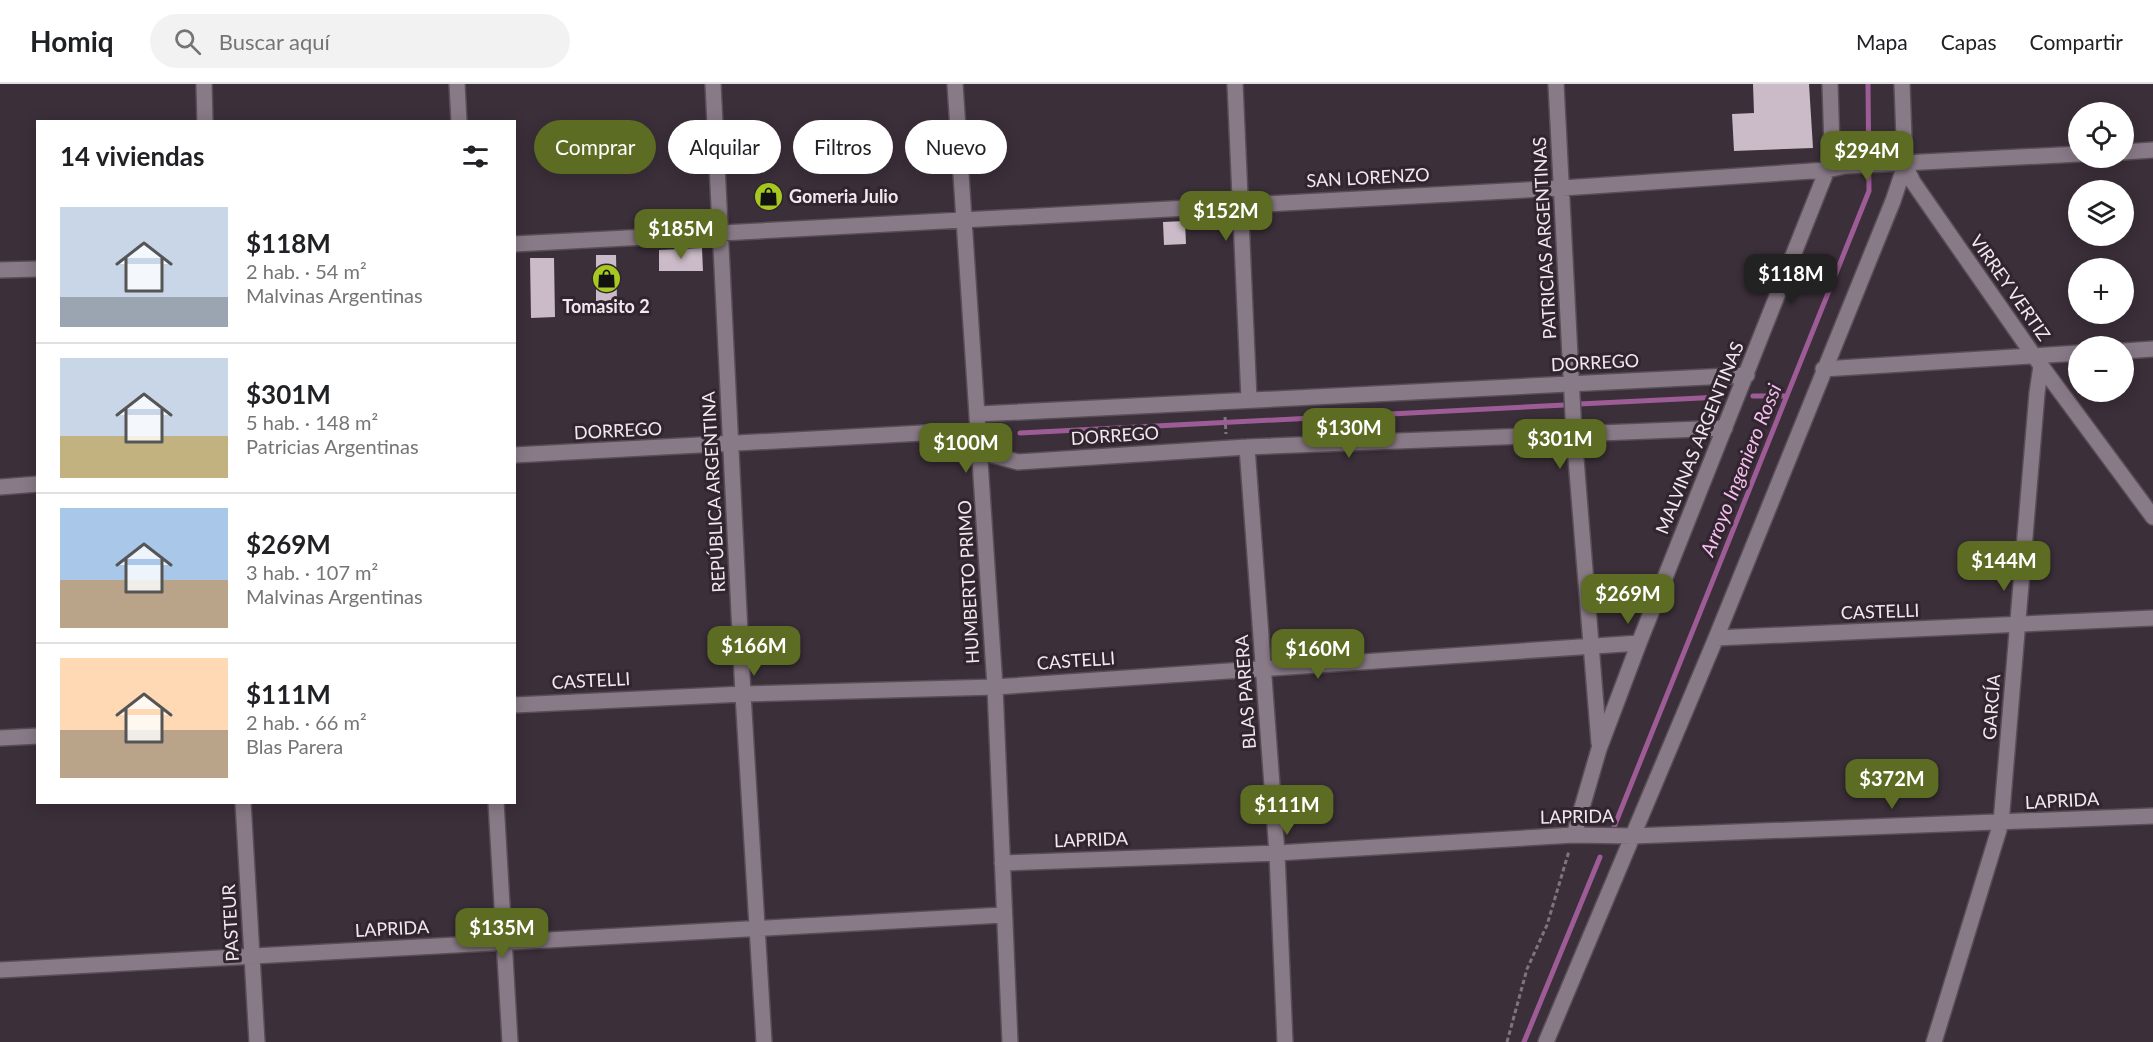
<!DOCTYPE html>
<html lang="es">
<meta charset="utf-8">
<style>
body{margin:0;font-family:Lato,sans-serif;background:#f2f2f2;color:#202124;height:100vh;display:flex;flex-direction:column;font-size:22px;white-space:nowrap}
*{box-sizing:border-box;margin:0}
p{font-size:20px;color:#757577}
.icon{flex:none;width:33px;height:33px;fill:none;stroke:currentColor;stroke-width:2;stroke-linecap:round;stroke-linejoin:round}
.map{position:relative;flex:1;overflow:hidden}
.sheet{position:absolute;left:36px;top:36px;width:480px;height:684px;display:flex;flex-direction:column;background:#fff;border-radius:0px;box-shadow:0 3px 15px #0003}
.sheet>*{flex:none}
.guide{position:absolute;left:534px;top:36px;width:570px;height:54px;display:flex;gap:12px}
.buttons{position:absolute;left:2068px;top:18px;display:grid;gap:12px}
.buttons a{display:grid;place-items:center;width:66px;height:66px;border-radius:50%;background:#fff;box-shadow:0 3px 15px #0003;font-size:30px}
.price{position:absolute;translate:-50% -51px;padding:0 14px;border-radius:12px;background:#5c6c23;color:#fff;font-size:20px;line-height:39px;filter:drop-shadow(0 2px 3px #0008)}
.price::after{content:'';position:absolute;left:50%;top:36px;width:18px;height:14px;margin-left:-9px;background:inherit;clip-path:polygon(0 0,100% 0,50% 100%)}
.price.current{background:#222;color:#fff}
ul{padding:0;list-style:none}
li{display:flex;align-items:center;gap:18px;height:150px;padding:0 24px}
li+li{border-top:2px solid #e0e0e0}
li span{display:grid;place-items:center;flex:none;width:168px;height:120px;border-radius:0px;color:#555}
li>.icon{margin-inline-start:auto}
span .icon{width:72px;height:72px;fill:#fffc;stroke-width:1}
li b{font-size:26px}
h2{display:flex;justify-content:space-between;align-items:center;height:72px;padding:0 24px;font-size:26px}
.chip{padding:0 21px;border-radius:27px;background:#fff;box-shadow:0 3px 15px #0003;font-size:21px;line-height:54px}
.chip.current{background:#5c6c23;color:#fff}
header{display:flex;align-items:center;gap:36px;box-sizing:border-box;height:84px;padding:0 30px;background:#fff;border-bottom:2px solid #e0e0e0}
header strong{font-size:28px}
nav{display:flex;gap:33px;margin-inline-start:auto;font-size:21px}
.search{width:420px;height:54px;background:#f2f2f2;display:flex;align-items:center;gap:15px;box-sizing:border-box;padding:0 21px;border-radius:33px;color:#757577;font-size:22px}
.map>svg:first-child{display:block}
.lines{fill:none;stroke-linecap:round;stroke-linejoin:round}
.stream{stroke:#9e5c96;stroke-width:5}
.building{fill:#cbbbc8}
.minor-casing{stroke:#584e56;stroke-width:18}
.path{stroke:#80757e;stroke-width:3;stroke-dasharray:4.5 3;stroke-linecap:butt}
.minor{stroke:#897a87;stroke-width:15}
.labels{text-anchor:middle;stroke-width:6;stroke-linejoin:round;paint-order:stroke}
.street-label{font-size:18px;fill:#f1e9ef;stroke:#31252f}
.poi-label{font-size:18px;font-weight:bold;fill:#f1e9ef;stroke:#31252f;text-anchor:start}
.water-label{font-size:20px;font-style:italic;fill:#f5beed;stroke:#31252f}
</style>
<header>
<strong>Homiq</strong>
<div class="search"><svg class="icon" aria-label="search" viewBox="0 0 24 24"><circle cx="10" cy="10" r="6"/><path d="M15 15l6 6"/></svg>Buscar aquí</div>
<nav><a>Mapa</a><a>Capas</a><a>Compartir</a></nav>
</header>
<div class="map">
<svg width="2153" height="958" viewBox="0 0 2153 958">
<rect width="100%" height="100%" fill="#3b2f39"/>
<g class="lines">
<!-- stream -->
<path class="stream" d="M1753,312H1786
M1579,320L1721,313
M1020,349L1565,321
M1612,748L1869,107L1868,0
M1524,958L1600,773"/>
</g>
<!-- building -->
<path class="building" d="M1753,0H1809L1813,64L1734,67L1732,30L1754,29Z
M776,102L778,123L760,124L758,103Z
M1185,137L1186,160L1164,161L1163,138Z
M702,164L703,187H659V166Z
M596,171H616L617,217H596Z
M530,174H554L555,233L531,234Z"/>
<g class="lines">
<defs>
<path id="minor" d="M204,0L205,38
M457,0L459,38
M713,0L743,610L764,958
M955,0L995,603L1010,958
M1235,0L1249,315
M1556,0L1574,350L1599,659
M2124,68L2153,66
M1905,81L1913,98L2034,272L2153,433
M514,160L1563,104L1827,86L1845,82L2079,70
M0,186L38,185
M2124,267L2153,265
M1823,285L2079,269
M979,330L1747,291
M1247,363L1277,769L1285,958
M514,371L941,348L981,368L1018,378L1247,363L1725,344
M0,403L38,400
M1716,554L2153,534
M514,621L743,610L995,603L1639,559
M0,654L38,652
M243,718L257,958
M496,718L510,958
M1574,751L1599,665L1639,559L1827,86L1832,63L1830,0
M1002,779L1277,769L1574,751L1633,752L2153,732
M0,886L1003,831
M1546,958L1716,554L1893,117L1905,81L1902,0
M1934,958L2001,739L2037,309L2041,282"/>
</defs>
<!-- minor casing -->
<use href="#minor" class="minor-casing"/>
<!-- path -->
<path class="path" d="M1225,333L1226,350
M1507,958L1527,885L1547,841L1569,767"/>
<!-- minor -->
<use href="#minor" class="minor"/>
</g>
<!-- icons -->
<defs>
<symbol id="shop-disc" viewBox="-11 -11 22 22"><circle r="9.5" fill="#a6c821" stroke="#31252f"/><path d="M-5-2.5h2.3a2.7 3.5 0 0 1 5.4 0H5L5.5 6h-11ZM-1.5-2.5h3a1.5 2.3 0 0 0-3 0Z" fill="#111"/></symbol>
</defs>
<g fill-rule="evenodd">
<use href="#shop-disc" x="752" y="96" width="33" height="33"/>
<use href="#shop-disc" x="590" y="178" width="33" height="33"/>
</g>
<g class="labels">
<!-- street labels -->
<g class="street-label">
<text transform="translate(1368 94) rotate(-3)" y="6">SAN LORENZO</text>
<text transform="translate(1545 154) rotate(-93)" y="6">PATRICIAS ARGENTINAS</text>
<text transform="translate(2010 204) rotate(55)" y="6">VIRREY VERTIZ</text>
<text transform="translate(1595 279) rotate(-3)" y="6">DORREGO</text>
<text transform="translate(618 347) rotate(-3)" y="6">DORREGO</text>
<text transform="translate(1115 352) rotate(-4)" y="6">DORREGO</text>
<text transform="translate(1700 354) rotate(-68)" y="6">MALVINAS ARGENTINAS</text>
<text transform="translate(714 408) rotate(-93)" y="6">REPÚBLICA ARGENTINA</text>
<text transform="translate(969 498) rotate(-93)" y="6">HUMBERTO PRIMO</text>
<text transform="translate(1880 528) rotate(-2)" y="6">CASTELLI</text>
<text transform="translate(1076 577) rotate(-4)" y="6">CASTELLI</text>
<text transform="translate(591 597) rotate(-3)" y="6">CASTELLI</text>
<text transform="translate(1246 608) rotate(-94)" y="6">BLAS PARERA</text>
<text transform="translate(1992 623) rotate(-86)" y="6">GARCÍA</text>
<text transform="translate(2062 717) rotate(-3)" y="6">LAPRIDA</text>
<text transform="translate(1577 733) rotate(-1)" y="6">LAPRIDA</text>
<text transform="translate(1091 756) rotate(-2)" y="6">LAPRIDA</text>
<text transform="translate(231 839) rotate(-93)" y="6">PASTEUR</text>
<text transform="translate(392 845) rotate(-3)" y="6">LAPRIDA</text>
</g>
<!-- poi labels -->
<g class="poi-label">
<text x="789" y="119">Gomeria Julio</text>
<text x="606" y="229" text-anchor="middle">Tomasito 2</text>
</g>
<!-- water labels -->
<g class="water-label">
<text transform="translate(1741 386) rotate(-68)" y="7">Arroyo Ingeniero Rossi</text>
</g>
</g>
</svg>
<div class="buttons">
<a><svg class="icon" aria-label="locate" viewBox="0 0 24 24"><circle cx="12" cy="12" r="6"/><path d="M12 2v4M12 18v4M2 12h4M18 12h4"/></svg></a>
<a><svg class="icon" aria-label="layers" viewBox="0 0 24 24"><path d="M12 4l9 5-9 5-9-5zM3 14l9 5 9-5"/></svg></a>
<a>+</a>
<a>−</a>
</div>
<b class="price" style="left:1867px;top:98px">$294M</b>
<b class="price" style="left:1226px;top:158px">$152M</b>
<b class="price" style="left:681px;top:176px">$185M</b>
<b class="price current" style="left:1791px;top:221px">$118M</b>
<b class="price" style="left:1349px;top:375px">$130M</b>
<b class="price" style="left:1560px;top:386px">$301M</b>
<b class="price" style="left:966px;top:390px">$100M</b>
<b class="price" style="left:2004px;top:508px">$144M</b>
<b class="price" style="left:1628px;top:541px">$269M</b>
<b class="price" style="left:754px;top:593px">$166M</b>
<b class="price" style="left:1318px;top:596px">$160M</b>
<b class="price" style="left:1892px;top:726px">$372M</b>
<b class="price" style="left:1287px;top:752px">$111M</b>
<b class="price" style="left:502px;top:875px">$135M</b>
<div class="guide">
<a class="chip current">Comprar</a>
<a class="chip">Alquilar</a>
<a class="chip">Filtros</a>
<a class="chip">Nuevo</a>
</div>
<section class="sheet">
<h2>14 viviendas<svg class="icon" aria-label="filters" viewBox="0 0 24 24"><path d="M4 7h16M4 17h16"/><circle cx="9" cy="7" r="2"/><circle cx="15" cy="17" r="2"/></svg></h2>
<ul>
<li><span style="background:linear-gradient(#c9d6e8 75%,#9aa5b1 0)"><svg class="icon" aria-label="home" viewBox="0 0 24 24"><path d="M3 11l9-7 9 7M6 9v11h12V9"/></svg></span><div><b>$118M</b><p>2 hab. · 54 m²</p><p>Malvinas Argentinas</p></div></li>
<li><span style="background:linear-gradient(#c9d6e8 65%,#c2b280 0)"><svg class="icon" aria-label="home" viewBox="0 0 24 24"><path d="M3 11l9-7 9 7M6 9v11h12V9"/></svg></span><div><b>$301M</b><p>5 hab. · 148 m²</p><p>Patricias Argentinas</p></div></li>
<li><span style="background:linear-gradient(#a9c7e8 60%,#b9a48a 0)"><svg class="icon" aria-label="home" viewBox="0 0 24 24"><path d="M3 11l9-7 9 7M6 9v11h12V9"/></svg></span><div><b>$269M</b><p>3 hab. · 107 m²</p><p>Malvinas Argentinas</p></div></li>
<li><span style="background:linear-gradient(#ffd9b3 60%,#b9a48a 0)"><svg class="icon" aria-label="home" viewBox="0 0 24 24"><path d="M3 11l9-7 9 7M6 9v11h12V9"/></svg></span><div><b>$111M</b><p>2 hab. · 66 m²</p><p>Blas Parera</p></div></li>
</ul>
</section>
</div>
